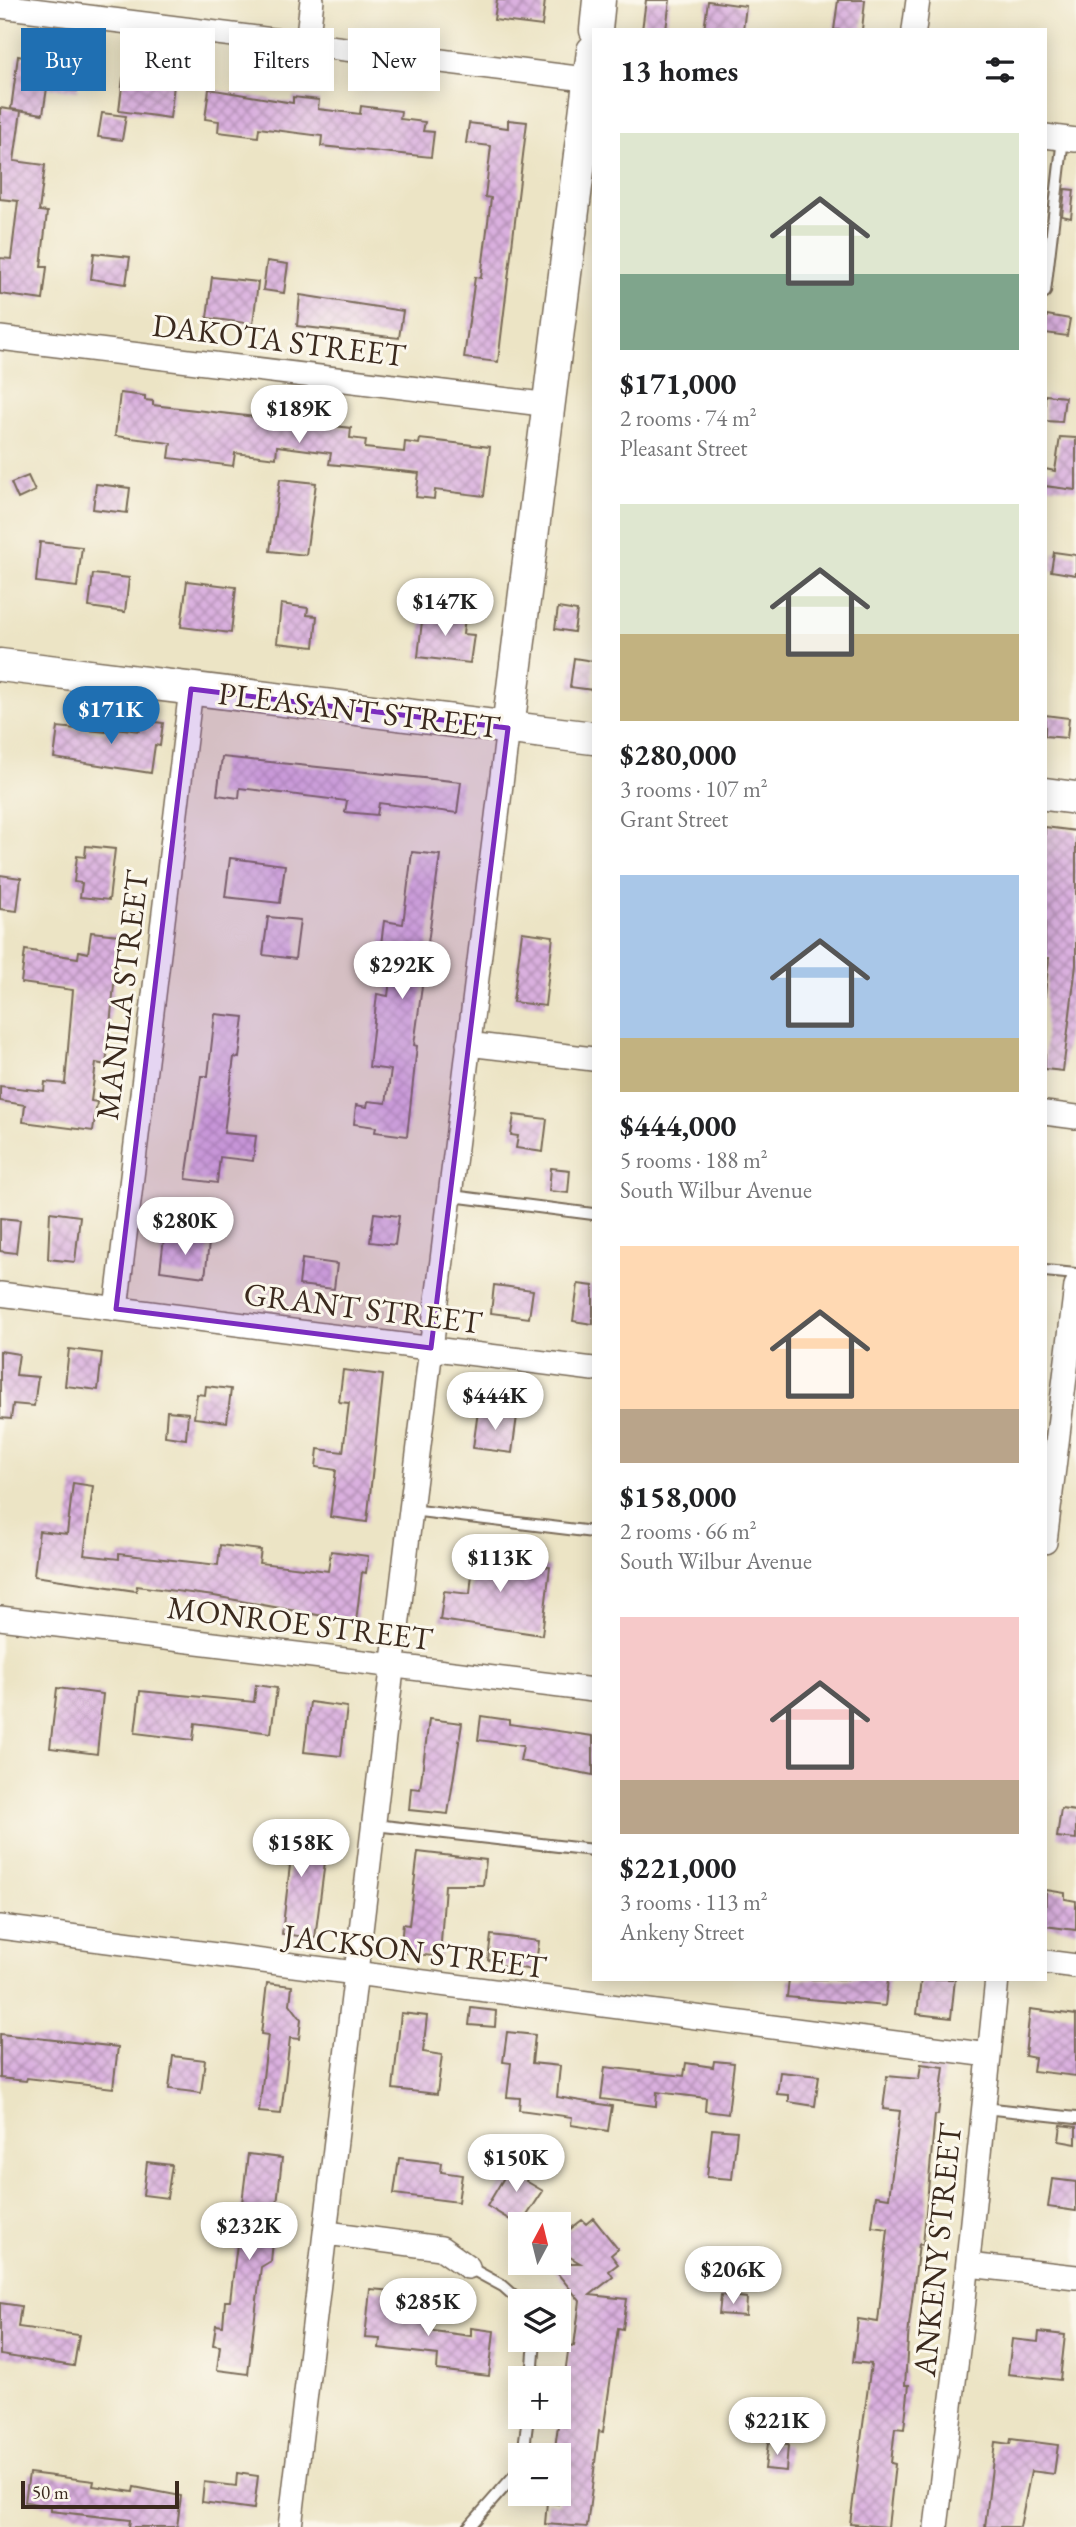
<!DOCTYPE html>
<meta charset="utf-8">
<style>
body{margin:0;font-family:"EB Garamond",serif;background:#f6f6f6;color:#202124;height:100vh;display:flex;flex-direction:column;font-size:26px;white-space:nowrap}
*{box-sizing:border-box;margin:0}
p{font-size:23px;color:#757577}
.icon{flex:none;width:38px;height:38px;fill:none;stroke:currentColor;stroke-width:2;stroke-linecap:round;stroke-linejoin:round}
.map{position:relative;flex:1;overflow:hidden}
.panel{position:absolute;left:592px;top:28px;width:455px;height:1953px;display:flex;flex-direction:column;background:#fff;border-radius:0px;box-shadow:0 4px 18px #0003}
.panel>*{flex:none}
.top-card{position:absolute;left:21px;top:28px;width:466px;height:63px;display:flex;gap:14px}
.needle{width:46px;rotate:7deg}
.controls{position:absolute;left:508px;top:2212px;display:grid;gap:14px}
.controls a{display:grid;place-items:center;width:63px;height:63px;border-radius:0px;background:#fff;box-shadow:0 4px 18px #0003;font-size:35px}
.scale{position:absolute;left:21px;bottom:18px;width:158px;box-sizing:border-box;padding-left:7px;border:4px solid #3b2a1e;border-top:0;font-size:19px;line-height:24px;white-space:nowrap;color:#3b2a1e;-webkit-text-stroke:5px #fbf7ec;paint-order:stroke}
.price{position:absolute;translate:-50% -60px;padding:0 16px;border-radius:24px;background:#fff;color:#222;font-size:23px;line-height:46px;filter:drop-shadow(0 2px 4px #0008)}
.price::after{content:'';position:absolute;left:50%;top:42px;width:21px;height:16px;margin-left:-10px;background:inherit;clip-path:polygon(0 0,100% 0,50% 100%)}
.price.active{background:#1f6fb2;color:#fff}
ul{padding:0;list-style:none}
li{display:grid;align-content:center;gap:14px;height:371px;padding:0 28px}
li span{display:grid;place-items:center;height:217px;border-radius:0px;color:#555}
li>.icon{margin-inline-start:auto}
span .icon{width:126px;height:126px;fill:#fffc;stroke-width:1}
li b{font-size:30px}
h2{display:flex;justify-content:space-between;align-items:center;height:84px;padding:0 28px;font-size:30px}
.pill{padding:0 24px;border-radius:0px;background:#fff;box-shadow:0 4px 18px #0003;font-size:24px;line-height:63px}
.pill.active{background:#1f6fb2;color:#fff}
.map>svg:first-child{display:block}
.building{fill:url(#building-cross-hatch)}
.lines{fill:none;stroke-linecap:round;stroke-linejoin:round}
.lane-casing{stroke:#796b58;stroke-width:14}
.street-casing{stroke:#796b58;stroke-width:26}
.secondary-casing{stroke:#796b58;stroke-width:35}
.lane{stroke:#fff;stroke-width:10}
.street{stroke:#fff;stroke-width:23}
.secondary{stroke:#fff;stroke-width:32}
.marked{fill:#7b2cbf;fill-opacity:0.2;stroke:#7b2cbf;stroke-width:5;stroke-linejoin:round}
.labels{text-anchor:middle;stroke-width:6;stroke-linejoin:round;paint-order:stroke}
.street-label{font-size:32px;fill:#3b2a1e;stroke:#fbf7ec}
</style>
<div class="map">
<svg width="1076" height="2527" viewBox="0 0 1076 2527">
<defs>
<pattern id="building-cross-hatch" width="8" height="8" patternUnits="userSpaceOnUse" patternTransform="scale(1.75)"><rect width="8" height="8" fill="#dab0df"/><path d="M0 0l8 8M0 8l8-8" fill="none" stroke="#b28fb4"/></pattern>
</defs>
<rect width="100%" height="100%" fill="#fbf7ec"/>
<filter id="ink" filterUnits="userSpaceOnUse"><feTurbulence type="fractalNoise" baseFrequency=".0143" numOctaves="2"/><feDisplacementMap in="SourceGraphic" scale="14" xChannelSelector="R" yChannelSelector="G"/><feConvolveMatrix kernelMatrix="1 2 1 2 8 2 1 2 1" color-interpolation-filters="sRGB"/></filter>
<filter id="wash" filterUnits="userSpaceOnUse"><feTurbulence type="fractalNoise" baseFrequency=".00686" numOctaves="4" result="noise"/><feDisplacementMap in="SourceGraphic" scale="28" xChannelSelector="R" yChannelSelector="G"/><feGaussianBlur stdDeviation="1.57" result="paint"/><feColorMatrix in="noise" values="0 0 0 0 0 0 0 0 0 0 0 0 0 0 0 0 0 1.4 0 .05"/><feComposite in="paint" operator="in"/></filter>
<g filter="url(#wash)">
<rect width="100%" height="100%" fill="#ece4c5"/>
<g id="blocks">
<!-- building -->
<path class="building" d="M497,0H545L542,26L494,20Z
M646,0H670L666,30H642Z
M838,0H865L862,30H834Z
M708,1L746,6L743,30H704Z
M18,56L80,68L77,91L47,88L43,114L11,109Z
M123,78L174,85L170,118L119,111Z
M209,89L293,103V97L319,100L318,109L360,114L361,106L401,111L400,119L425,122L423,131L434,132L431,157L321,146L322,136L259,128L258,137L218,132L219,121L205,119Z
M0,108L21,111L14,161L45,165L39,211L47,212L41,267H47L43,300L0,294V258L11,259L18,201L0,199Z
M102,113L126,116L122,140L98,137Z
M508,120L527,122L498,362L464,358L475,277L481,278L491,198L485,197L491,146L466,143L469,123L508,128Z
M1065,189L1074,190L1071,218L1062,216Z
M94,253L130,257L126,284L91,279Z
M267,261L288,264L284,293L263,290Z
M212,277L258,282L253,324L207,318Z
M300,295L403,311L399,338L297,326Z
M1047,315L1070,319L1067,336L1045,333Z
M120,393L145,396V400L153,401V405L351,428L350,438L366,440L365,448L404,452L405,442L419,444L420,439L490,447L484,496L435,490L434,499L416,497L419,473L329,464L331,453L277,446L276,458L235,453L233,466L169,458L171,443L115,436Z
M1045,395L1065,397L1062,422L1045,421Z
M1060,437L1076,438V490L1045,486V469L1055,471Z
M28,476L35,491L18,499L11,483Z
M280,479L316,483L306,555L270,551Z
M96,484L130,488L127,513L93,509Z
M40,542L82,547L77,587L36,582Z
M1054,552L1076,555V575L1051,571Z
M93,574L129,578L125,612L89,607Z
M187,581L236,587L231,633L181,627Z
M281,604L308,608L307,615L317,616L314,647L277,643Z
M558,608L577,611L574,632L555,629Z
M423,612L465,617L463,634L474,635L470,663L418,657Z
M574,658L593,661V690L570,687Z
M1045,715L1069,718L1067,738L1045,736Z
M140,720L163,723L160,746L155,745L151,773L54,758L58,727L106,732V727L139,731Z
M222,757L461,782L457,813L379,803L377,815L345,812L347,801L240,788L239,798L217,795Z
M1045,827L1076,831V965L1063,1071L1045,1069V995L1049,958H1045Z
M86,846L115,849L109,900L80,897L82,883L74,882L77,856L85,857Z
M412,852L440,855L414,1045L417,1046L407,1136L375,1132L376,1127L354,1124L356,1105L367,1107L368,1101L386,1103L391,1070L369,1067L377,994L388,996L393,954L380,952L384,921L403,924Z
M230,858L285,865L280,903L225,897Z
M0,875L21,878L17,911L0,909Z
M268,917L300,920L295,959L263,955Z
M91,932L119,935L106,1065L96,1063L91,1101L97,1102L93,1131L23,1122L25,1105L0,1101V1086L44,1091L45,1082L65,1084L73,990L21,983L25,950L78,958L79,951L88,953Z
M522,932L553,936L545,1006L513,1002Z
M215,1014L244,1017L239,1058L234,1057L224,1133L256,1136L253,1161L220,1157L217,1183L186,1179L201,1076H208Z
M514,1115L547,1119L543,1152L516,1148L518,1136L511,1135Z
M551,1168L570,1170L568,1193L549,1191Z
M50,1212L80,1216L75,1262L48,1259Z
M374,1213L399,1216L395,1245L370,1242Z
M0,1218L20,1220L16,1253L0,1251Z
M164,1238L209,1243L205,1277L160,1271Z
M302,1259L337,1264L334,1289L299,1285Z
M578,1284L593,1286V1324L573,1321Z
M494,1285L533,1290L529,1318L491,1313Z
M69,1349L102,1353L98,1390L65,1386Z
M0,1351L19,1354L16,1375L38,1377L34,1406L13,1404L11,1419L0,1418Z
M343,1370L383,1375L367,1522L330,1517L336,1470L316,1467L318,1449L343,1452L349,1403L339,1402Z
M206,1386L231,1389L227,1422L194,1418L197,1394L205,1395Z
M167,1411L188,1413L186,1439L165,1436Z
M478,1411L517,1416L512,1453L473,1448Z
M73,1483L93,1486L84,1555L119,1559V1554L218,1565L220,1545L261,1550L259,1563L328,1571L331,1551L368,1556L366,1573L362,1572L356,1622L214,1596L137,1586L136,1591L34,1576L39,1531L67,1534Z
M475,1542L503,1545L502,1561L550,1567L542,1635L440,1620L444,1591L470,1594Z
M256,1685L277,1688L271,1733L195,1723L193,1740L135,1733L140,1691L254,1702Z
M57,1688L103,1694L97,1754L50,1748Z
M310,1702L347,1707L341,1756L304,1752Z
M481,1716L509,1720V1724L593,1736V1775L520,1761L523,1746L478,1740Z
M429,1719L462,1723L448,1814L409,1810L411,1788L420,1789Z
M1061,1809L1076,1811V1839L1057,1837Z
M272,1826L301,1830L300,1835L328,1839L315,1938L282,1934L290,1865L276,1864L278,1845L270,1844Z
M418,1852L486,1860L483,1885H445L440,1957L400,1952L403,1924L409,1925Z
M1046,1890L1065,1893V1899L1076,1901V1930L1045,1926Z
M491,1935L539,1941L535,1970L499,1965V1961L488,1960Z
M789,1979H888L885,2006L787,1997Z
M921,1979H955L951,2018L917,2014Z
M267,1983L292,1986L290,2004L301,2019L299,2039L290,2038L281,2114L259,2112L268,2035L261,2034Z
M471,2008L496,2011L495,2027L469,2025Z
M1030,2009L1076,2015V2076L1033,2071L1035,2058L1025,2056Z
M401,2013L427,2016L423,2052L442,2055L437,2094L393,2089Z
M507,2032L535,2035L532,2063L560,2066L557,2097L612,2106L608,2131L571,2125L572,2117L519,2110L520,2098L507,2097L511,2063L503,2062Z
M0,2034L118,2047L113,2088L27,2078L26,2081L0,2078Z
M173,2056L205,2060L201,2093L169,2089Z
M714,2061L734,2063L728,2114L705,2111L706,2098L657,2092L656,2106L601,2099L605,2067L684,2076L686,2063L713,2067Z
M921,2064L944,2067L938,2115H935L923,2245L919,2244L909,2325L905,2385H909L904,2429L895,2428L891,2463L895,2464L888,2527L850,2524L871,2364L853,2362L858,2319L878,2322L888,2229L872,2227L876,2196L889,2198L900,2111L883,2109L887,2076L919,2079Z
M780,2072L819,2076L815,2106L789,2102V2095L777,2094Z
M1061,2125L1076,2127V2144L1059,2141Z
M712,2129L737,2131L732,2179L707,2177Z
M248,2154L282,2158L271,2261L261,2267L248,2374L217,2370L220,2346L213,2345L216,2325L223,2326L225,2301H230Z
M399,2158L442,2163L441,2172L462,2175L458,2202L394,2194Z
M515,2159L533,2169L526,2181L543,2191L520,2226L487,2206Z
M147,2162L172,2165L167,2198L143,2195Z
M1052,2179L1076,2182V2211L1048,2207Z
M558,2216L569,2230L582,2220L586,2224L593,2218L618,2249L611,2255L618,2264L609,2271L613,2277L590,2295L627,2299L623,2329L618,2328L603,2432L599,2431L587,2527L545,2524L547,2502L558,2504V2455H554L569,2345L574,2346L580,2301L549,2263H580L558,2250Z
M370,2289L394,2291L391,2314L428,2318L426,2330L471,2336V2328L494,2331L489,2376L437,2370L438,2355L379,2348L380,2339L365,2338Z
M721,2295L747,2298L746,2316L719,2314Z
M0,2303L21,2306L18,2327L79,2335L74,2366L0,2355Z
M1039,2332L1065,2335L1060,2380L1008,2374L1012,2339L1038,2342Z
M1011,2439L1058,2445L1054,2474L1031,2471L1020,2527H985L995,2442L1010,2444Z
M768,2443L788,2445L786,2471L765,2469Z
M29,2473L94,2481L93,2486L133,2492L134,2487L181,2496L177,2527H129L130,2520L51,2511V2506L25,2502Z
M237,2473L258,2476L254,2509L202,2502L204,2482L236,2486Z"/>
</g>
</g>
<g filter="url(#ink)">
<use href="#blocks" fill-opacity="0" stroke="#796b58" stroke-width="2"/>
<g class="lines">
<defs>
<path id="lane" d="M1045,292L1063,138
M452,1196L593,1214
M1045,1271L1076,1274
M411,1510L593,1532
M375,1825L593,1850
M984,2108L1076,2118
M468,2267L503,2286L520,2301
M532,2378L535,2340
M523,2455L528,2417
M469,2527L520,2469"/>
<path id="street" d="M0,6L593,80
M914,30L918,0
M307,44L312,0
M1045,136L1076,140
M0,338L550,405
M468,1044L593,1059
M1045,1113L1076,1117
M0,1294L593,1369
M116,1309L191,689
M1045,1542L1076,1286
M0,1618L593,1690
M0,1927L989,2055
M1045,1962L1076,1966
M327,2233L441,2248L468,2267
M968,2265L1076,2277
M290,2527L411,1510L508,728
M936,2527L963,2309L997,1979"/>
<path id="secondary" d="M596,30L599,0
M0,665L593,738
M508,728L593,51
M1045,794L1076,798"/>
</defs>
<!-- lane casing -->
<use href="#lane" class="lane-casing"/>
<!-- street casing -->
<use href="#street" class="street-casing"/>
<!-- secondary casing -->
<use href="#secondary" class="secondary-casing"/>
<!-- lane -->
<use href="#lane" class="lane"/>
<!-- street -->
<use href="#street" class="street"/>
<!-- secondary -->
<use href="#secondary" class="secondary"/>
</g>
</g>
<!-- marked area -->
<path class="marked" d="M191,689L508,728L431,1348L116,1309Z"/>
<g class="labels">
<!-- street labels -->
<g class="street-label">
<text transform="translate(279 340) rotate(7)" y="11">DAKOTA STREET</text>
<text transform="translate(359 710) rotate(7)" y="11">PLEASANT STREET</text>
<text transform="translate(122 995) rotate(-83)" y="11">MANILA STREET</text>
<text transform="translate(363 1308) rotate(7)" y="11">GRANT STREET</text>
<text transform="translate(300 1623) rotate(7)" y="11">MONROE STREET</text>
<text transform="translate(415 1951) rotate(7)" y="11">JACKSON STREET</text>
<text transform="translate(937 2250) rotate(-84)" y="11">ANKENY STREET</text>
</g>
</g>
</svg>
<div class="controls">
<a><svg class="needle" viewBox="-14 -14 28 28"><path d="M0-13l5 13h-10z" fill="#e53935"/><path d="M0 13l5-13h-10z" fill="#757577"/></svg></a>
<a><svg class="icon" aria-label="layers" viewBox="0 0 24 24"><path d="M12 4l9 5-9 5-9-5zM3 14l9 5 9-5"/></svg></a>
<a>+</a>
<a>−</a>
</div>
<div class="scale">50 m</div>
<b class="price" style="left:299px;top:445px">$189K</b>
<b class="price" style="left:445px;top:638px">$147K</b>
<b class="price active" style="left:111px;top:746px">$171K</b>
<b class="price" style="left:402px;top:1001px">$292K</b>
<b class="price" style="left:185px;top:1257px">$280K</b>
<b class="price" style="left:495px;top:1432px">$444K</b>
<b class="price" style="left:500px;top:1594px">$113K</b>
<b class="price" style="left:301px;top:1879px">$158K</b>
<b class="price" style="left:516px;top:2194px">$150K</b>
<b class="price" style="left:249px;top:2262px">$232K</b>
<b class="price" style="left:733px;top:2306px">$206K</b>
<b class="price" style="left:428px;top:2338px">$285K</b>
<b class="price" style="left:777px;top:2457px">$221K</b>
<div class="top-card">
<a class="pill active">Buy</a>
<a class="pill">Rent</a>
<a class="pill">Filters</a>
<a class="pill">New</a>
</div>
<section class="panel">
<h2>13 homes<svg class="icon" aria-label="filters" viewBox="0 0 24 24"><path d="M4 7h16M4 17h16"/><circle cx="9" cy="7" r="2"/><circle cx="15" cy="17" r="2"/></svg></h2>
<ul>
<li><span style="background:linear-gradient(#dfe7d0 65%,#7fa58c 0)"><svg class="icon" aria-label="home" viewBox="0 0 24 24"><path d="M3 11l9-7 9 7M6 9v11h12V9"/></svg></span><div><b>$171,000</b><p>2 rooms · 74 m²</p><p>Pleasant Street</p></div></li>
<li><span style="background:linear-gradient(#dfe7d0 60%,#c2b280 0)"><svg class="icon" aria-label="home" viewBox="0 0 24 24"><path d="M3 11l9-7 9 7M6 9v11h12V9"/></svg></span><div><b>$280,000</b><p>3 rooms · 107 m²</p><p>Grant Street</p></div></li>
<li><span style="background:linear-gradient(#a9c7e8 75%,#c2b280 0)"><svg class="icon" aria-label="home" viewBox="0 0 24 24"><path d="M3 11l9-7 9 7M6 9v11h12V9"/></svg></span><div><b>$444,000</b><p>5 rooms · 188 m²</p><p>South Wilbur Avenue</p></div></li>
<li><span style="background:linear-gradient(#ffd9b3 75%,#b9a48a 0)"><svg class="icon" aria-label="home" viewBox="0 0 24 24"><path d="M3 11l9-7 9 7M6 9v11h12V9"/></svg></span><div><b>$158,000</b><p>2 rooms · 66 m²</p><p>South Wilbur Avenue</p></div></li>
<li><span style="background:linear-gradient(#f6c9c9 75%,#b9a48a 0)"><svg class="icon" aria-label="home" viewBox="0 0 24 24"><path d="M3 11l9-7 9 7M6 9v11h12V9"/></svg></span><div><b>$221,000</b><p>3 rooms · 113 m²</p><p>Ankeny Street</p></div></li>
</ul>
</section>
</div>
